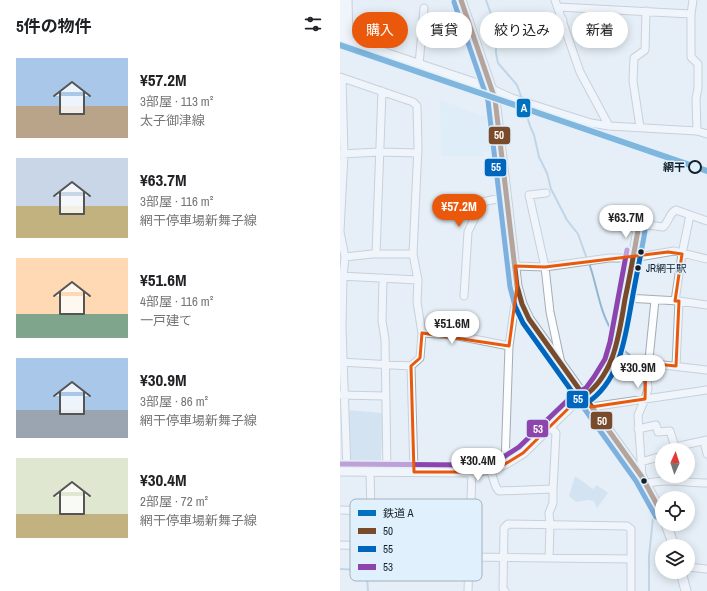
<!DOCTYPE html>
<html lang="ja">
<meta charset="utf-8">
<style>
body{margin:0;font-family:"Archivo Narrow","Noto Sans JP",sans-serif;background:#f2f2f2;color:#202124;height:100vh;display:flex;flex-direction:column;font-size:15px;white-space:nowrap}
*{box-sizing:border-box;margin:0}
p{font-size:13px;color:#757577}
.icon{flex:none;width:22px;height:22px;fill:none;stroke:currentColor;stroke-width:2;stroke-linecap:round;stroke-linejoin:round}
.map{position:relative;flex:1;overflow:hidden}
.sheet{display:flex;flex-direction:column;background:#fff;width:340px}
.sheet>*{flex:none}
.banner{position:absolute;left:12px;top:12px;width:295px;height:36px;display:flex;gap:8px}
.needle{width:26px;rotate:3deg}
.fabs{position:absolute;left:315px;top:443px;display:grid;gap:8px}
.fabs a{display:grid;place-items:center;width:40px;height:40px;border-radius:50%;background:#fff;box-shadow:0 2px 10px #0003;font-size:20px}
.price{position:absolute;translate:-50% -34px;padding:0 9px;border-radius:14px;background:#fff;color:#222;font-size:13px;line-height:26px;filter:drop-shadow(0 1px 2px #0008)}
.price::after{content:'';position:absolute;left:50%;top:24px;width:12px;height:9px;margin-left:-6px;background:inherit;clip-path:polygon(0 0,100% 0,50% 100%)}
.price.on{background:#ea580c;color:#fff}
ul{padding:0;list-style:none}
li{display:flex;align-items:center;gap:12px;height:100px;padding:0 16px}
li span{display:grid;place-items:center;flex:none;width:112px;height:80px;border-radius:0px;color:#555}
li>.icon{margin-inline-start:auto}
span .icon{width:48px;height:48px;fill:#fffc;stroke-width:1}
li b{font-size:17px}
h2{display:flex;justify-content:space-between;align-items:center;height:48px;padding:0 16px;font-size:17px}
.tag{padding:0 14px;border-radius:18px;background:#fff;box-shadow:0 2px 10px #0003;font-size:14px;line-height:36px}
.tag.on{background:#ea580c;color:#fff}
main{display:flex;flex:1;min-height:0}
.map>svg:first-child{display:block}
.built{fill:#d8eafa}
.green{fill:#bcd6eb}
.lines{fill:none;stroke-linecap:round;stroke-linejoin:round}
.stream{stroke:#93b7d3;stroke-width:2}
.minor-casing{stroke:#a4acb4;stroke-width:9}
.major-casing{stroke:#a4acb4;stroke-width:11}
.minor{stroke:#fbfdfe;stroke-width:7}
.major{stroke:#fbfdfe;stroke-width:9}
.bus-1-casing{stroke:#e0f0fd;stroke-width:8}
.bus-2-casing{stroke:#e0f0fd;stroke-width:8}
.bus-3-casing{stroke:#e0f0fd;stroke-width:8}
.bus-1{stroke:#7a4b2a;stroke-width:5}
.bus-2{stroke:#0065bd;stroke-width:5}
.bus-3{stroke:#8e44ad;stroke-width:5}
.rail-1-casing{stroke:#e0f0fd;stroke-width:9}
.rail-1{stroke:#0071be;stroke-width:6}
.marked{fill:none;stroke:#e8590c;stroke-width:3;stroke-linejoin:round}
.stop-dot{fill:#e0f0fd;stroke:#151f27;stroke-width:2}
.bus-dot{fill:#151f27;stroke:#e0f0fd;stroke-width:1.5}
.labels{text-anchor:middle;stroke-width:3;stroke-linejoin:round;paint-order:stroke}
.bus-label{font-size:10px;fill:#151f27;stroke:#e0f0fd;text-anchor:start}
.stop-label{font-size:11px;font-weight:bold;fill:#151f27;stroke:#e0f0fd;text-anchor:end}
.key{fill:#e0f0fd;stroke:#a3b1bd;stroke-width:1}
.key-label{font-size:11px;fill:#151f27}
.line-badge{stroke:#e0f0fd;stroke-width:1.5}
.badge-label{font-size:11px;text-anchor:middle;font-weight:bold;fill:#fff}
</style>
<main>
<section class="sheet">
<h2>5件の物件<svg class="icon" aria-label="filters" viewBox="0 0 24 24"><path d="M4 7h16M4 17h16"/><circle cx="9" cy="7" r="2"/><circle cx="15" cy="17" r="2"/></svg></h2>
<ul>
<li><span style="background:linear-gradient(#a9c7e8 60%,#b9a48a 0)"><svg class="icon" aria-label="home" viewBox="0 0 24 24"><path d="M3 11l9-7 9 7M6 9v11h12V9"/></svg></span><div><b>¥57.2M</b><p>3部屋 · 113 m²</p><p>太子御津線</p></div></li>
<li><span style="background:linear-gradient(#c9d6e8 60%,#c2b280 0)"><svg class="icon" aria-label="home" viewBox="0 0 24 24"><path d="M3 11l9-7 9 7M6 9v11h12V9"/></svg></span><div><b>¥63.7M</b><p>3部屋 · 116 m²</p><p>網干停車場新舞子線</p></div></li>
<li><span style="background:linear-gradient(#ffd9b3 70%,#7fa58c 0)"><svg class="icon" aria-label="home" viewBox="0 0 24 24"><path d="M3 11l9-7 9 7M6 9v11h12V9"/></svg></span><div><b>¥51.6M</b><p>4部屋 · 116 m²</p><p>一戸建て</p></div></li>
<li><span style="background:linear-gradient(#a9c7e8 65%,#9aa5b1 0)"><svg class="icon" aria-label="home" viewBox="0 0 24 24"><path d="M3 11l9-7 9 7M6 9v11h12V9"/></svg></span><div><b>¥30.9M</b><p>3部屋 · 86 m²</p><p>網干停車場新舞子線</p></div></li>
<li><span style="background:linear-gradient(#dfe7d0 70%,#c2b280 0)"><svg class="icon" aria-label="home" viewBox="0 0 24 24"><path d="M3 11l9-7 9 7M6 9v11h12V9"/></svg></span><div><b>¥30.4M</b><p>2部屋 · 72 m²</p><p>網干停車場新舞子線</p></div></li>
</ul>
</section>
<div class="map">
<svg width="367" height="591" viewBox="0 0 367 591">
<rect width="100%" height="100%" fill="#e6eff7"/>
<!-- built -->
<path class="built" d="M100,100L153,120V129L157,134L159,152L143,151L142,156H101Z"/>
<!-- green -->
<path class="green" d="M6,410L43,413L41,460L38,463H10Z
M235,476L253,489L257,485L268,493L257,508L254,501L248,500L236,502L229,496Z"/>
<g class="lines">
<!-- stream -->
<path class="stream" d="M146,0L151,14L156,36V53L158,63L177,85L182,99
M183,103L190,126L194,135L199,157L207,173L211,189L227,220L238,234L247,259
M249,263C258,288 259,313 275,336
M279,343L286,352L297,361
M0,569L22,570L27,577L28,591
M309,591V556L314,509L309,500"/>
<defs>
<path id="minor" d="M2,0V39
M8,0L9,41
M215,0L240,72L269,126
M353,0L351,14V57L358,64V88L356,99L357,131
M218,7L351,14
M183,27L185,40
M161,31L223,20
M79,65L84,8
M0,77L73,102L77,106L78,147L73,254L78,280
M152,89L172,98L251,123L269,126L357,131L367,134
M300,127L293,81L294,58L305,50L306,11
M0,154L40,152L78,153
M206,193L189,195L205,267L210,312L221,363
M292 222a8 8 0 1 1 16 0a8 8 0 1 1-16 0Z
M291,221L272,214L269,216L268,220L270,224L294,228
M308,225L323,227C329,222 329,213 336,210L367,221
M0,231L4,154L2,78
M0,232L5,257L3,277L2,328L7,471
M36,254L42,91
M5,257L32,254H73
M175,266L205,267L269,258H293L328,252L334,251L367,259
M0,276L78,280L77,302L82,333
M43,278L42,321L45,339L47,472
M124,296L128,232L142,202L167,197
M286,298L339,301L367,305
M335,301L342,254L350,215
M0,362L71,366L80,358L82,333L113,335L169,346
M271,362L306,363L367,370
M71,366L74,472
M336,366L339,301
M0,395L45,396
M251,407L367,390
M210,427L216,433L213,489
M298,429L316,425L318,432L330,431L335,447
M364,441L367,454
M335,450V447L367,440
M301,462L322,456
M165,464L169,346L177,289
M150,469L156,487L159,491L213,489V503L209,513L210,525L209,558
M302,476L298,415L305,399L308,389L306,363L309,359L315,300
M306,484C325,478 347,483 367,483
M0,510L31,511
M0,545L28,546L31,511L30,471
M130,557L291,559
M348,567L367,569
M128,591L132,472
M165,591L163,589L164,528L168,524L287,526L291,529V591"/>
<path id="major" d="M121,0L155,99L177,286L182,304L189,319L302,477L322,514
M0,38L152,89
M0,471L132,472L150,469L165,464L183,453L236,401L251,393L264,376L271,362L281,328L298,230
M326,524L334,546
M341,572L346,591"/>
</defs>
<!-- minor casing -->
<use href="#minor" class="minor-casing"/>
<!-- major casing -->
<use href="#major" class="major-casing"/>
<!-- minor -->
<use href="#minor" class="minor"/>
<!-- major -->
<use href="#major" class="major"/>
<defs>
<path id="bus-1" d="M121,0L155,99L177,286L182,304L189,319L302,477L322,514
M243,397C275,375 279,334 285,299C290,276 294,253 298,230"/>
<path id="bus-2" d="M114,2L148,101L170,287L175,306L183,323L296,481L316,517
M247,403C281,380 285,337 292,300C296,277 301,254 305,231"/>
<path id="bus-3" d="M0,464L131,465L148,462L162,458L179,447L232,396L246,388L254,377L265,359L270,342L287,250"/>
</defs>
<!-- bus-1 casing -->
<use href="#bus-1" class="bus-1-casing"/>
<!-- bus-2 casing -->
<use href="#bus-2" class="bus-2-casing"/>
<!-- bus-3 casing -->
<use href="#bus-3" class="bus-3-casing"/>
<!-- bus-1 -->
<use href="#bus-1" class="bus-1"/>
<!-- bus-2 -->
<use href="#bus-2" class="bus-2"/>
<!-- bus-3 -->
<use href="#bus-3" class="bus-3"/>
<defs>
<path id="rail-1" d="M0,45L367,171"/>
</defs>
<!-- rail-1 casing -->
<use href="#rail-1" class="rail-1-casing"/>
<!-- rail-1 -->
<use href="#rail-1" class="rail-1"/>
</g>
<!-- marked area -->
<path d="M0 0H367V591H0ZM328,252L342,254L335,301H339L336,366L306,363L305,399L251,407L242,395L183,453L165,464L132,472H74L71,366L80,358L82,333L169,346L177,286L175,266L205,267Z" fill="#e6eff7" fill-opacity=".55" fill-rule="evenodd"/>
<path class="marked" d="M328,252L342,254L335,301H339L336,366L306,363L305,399L251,407L242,395L183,453L165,464L132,472H74L71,366L80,358L82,333L169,346L177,286L175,266L205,267Z"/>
<!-- markers -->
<circle class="stop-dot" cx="355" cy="167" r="6"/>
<g class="bus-dot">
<circle cx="301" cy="252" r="3.5"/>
<circle cx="298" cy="268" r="3.5"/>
<circle cx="304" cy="481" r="3.5"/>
</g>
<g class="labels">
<!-- bus labels -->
<g class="bus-label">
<text x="306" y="272">JR網干駅</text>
</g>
<!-- stop labels -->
<g class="stop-label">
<text x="345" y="171">網干</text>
</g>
</g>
<!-- legend -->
<rect x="10" y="499" width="132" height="82" rx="6" class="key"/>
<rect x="18" y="510" width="18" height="6" fill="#0071be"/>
<rect x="18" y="528" width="18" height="6" fill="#7a4b2a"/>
<rect x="18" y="546" width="18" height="6" fill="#0065bd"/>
<rect x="18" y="564" width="18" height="6" fill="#8e44ad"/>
<g class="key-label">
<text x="43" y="517">鉄道 A</text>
<text x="43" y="535">50</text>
<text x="43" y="553">55</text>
<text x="43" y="571">53</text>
</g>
<g class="line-badge">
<rect x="176" y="98" width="15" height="20" rx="4" fill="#0071be"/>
<rect x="148" y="126" width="23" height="19" rx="4" fill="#7a4b2a"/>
<rect x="144" y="158" width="23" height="19" rx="4" fill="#0065bd"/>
<rect x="226" y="390" width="23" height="19" rx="4" fill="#0065bd"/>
<rect x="250" y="411" width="23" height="19" rx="4" fill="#7a4b2a"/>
<rect x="186" y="419" width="23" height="19" rx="4" fill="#8e44ad"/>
</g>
<g class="badge-label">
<text x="184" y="112">A</text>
<text x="159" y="139">50</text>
<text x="156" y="171">55</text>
<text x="238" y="403">55</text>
<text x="262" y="425">50</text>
<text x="198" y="433">53</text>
</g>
</svg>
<div class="fabs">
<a><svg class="needle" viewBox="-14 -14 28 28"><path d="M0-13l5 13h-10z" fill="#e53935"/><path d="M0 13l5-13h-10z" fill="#757577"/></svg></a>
<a><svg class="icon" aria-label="locate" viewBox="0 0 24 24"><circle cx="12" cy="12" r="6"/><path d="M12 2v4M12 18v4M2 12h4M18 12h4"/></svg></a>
<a><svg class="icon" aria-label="layers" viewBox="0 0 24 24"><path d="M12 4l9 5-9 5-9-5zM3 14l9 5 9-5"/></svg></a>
</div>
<b class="price on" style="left:119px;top:228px">¥57.2M</b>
<b class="price" style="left:286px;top:239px">¥63.7M</b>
<b class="price" style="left:112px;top:345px">¥51.6M</b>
<b class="price" style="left:298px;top:389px">¥30.9M</b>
<b class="price" style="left:138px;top:482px">¥30.4M</b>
<div class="banner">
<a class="tag on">購入</a>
<a class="tag">賃貸</a>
<a class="tag">絞り込み</a>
<a class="tag">新着</a>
</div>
</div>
</main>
